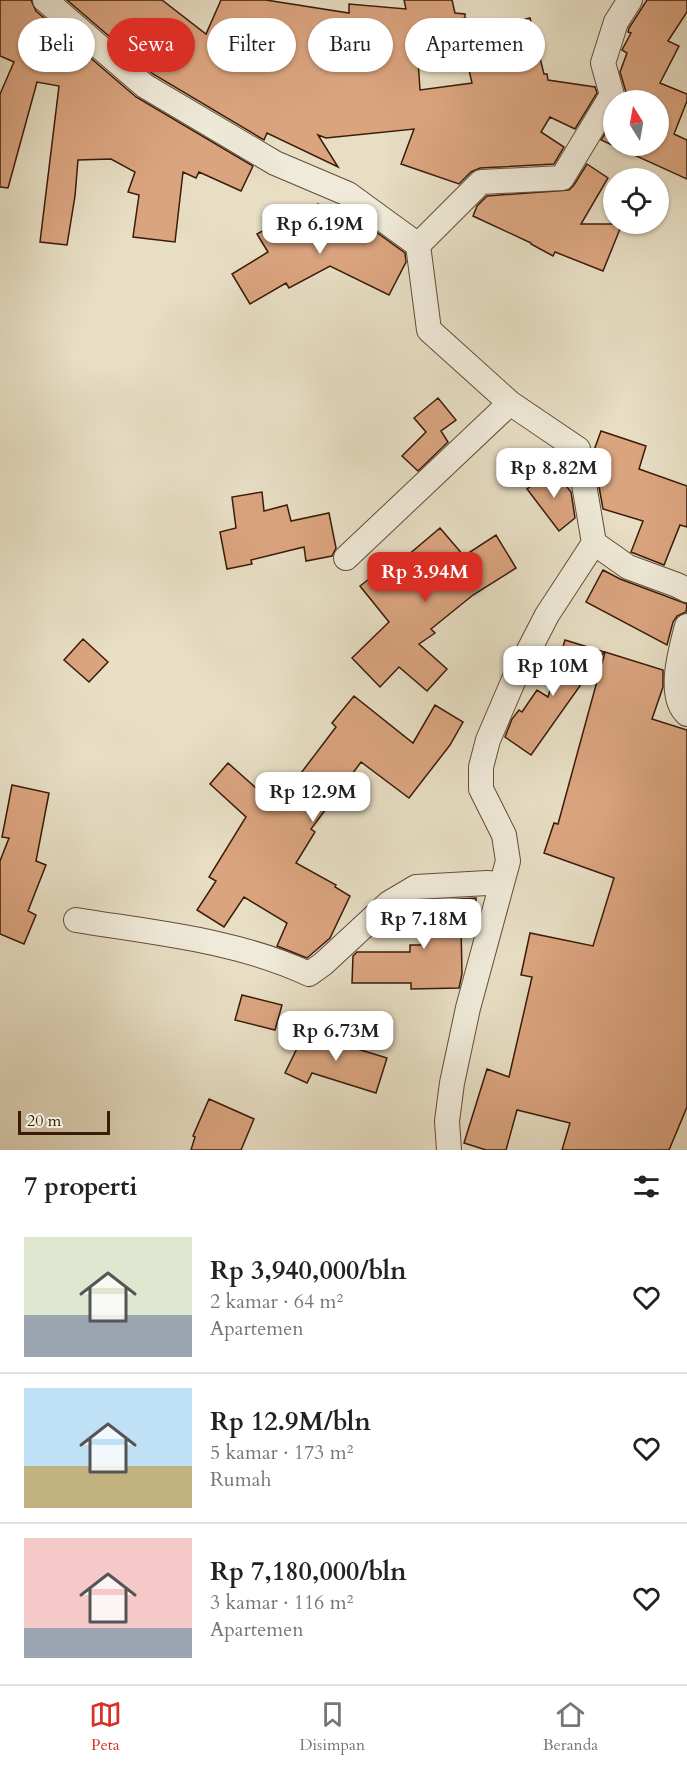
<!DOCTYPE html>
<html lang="id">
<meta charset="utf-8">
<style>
body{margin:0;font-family:Cardo,serif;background:#f6f6f6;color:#222;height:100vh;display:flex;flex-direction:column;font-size:22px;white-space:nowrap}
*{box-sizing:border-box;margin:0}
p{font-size:20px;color:#767676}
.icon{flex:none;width:33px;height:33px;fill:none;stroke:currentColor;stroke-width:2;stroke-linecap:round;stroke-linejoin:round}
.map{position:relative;height:1150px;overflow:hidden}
.details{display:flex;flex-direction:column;background:#fff;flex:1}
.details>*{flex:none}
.hud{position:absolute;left:18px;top:18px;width:651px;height:54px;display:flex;gap:12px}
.needle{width:39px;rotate:349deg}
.fabs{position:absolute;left:603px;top:90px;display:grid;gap:12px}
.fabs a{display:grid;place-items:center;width:66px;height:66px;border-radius:50%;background:#fff;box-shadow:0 2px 4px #0004;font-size:30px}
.scale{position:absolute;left:18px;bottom:15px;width:92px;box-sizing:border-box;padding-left:6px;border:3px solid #391b08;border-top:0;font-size:16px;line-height:21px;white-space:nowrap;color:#391b08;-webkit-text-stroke:4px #efead9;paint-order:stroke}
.price{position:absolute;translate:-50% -51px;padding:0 14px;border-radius:12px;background:#fff;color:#222;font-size:20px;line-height:39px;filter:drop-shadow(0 2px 3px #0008)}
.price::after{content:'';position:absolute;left:50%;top:36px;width:18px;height:14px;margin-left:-9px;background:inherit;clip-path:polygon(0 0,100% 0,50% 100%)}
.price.selected{background:#d93025;color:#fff}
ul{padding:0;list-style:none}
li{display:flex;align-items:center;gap:18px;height:150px;padding:0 24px}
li+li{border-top:2px solid #e0e0e0}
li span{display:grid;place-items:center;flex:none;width:168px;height:120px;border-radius:0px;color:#555}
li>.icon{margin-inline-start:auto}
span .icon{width:72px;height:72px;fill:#fffc;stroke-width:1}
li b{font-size:26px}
h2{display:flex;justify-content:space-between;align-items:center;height:72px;padding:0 24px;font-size:26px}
.chip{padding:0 21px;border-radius:27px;background:#fff;box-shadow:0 2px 4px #0004;font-size:21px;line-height:54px}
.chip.selected{background:#d93025;color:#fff}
.menu{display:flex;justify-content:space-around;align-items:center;height:84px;border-top:2px solid #e0e0e0;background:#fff;font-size:16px;color:#767676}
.menu a{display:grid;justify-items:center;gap:3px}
.menu .selected{color:#d93025}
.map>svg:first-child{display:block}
.building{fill:#daa47f;stroke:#391b08;stroke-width:1.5}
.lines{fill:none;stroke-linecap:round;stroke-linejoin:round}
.minor-casing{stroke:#644c37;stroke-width:26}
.minor{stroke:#efead9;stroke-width:24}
</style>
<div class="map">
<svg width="687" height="1150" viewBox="0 0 687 1150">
<rect width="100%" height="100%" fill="#e7dec4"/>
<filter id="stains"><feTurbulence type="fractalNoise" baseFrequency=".00333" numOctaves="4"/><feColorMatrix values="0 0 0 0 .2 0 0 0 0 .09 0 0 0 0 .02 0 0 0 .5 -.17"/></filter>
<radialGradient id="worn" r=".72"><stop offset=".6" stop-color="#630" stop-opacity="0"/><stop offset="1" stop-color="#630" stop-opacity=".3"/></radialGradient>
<!-- building -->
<path class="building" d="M0,0H31L36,11L136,97L253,166L241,191L199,172L196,178L183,172L175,242L133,237L139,195L128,192L135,172L111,159L78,160L75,196L67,245L40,242L59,86L37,82L8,188L0,187V94L14,62L0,56Z
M67,0H162L206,34L221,0H266L349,13V4L406,9L404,0H452L455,13L465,14V18L416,30L420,90L472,83L461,35L530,18L544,74H547L548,80L595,87L597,93L575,129L550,117L541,132L564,147L554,164L480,168L471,172L459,184L401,164L414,129L326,138L318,135L338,167L267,133L264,140L153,74Z
M647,0H687V12L668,41L679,46L660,83L687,94V101L674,134L687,140V179L601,140L614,120V146H658V100H625L626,92L620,72L627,53L622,50L631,33L628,32L629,28Z
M587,164L608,178L581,224H622L603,271L555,252L553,256L531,244V243L473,216L477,206L487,196L569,190L574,185Z
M318,204L333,229L354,216L405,253L406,262L389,295L330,266L289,288L286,283L250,304L232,274L268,252L257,234L284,219L285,222Z
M438,398L456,420L441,431L448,442L418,471L402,456L426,432L414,418Z
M601,431L646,446L639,469L687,486V527L680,525L664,565L631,552L643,521L603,509L593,453Z
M554,470L571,492L575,518L559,531L527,489Z
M262,492L264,511L287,505L291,521L329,513L336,548L332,556L306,561L304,547L251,560L252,564L227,569L220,532L236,528L232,497Z
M440,528L464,556L496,535L516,568L473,595L431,629L435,633L419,644L447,669L427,691L399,667L380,687L352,658L389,622L360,586L392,561L395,566Z
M603,570L620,579L687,604L686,612L677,616L673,622L667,645L586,602Z
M83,639L108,662L89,682L64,660Z
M565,640L604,652L531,755L505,737L512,719L519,710L522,712L537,690L548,697Z
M605,652L663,670V687L652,719L687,730V1107L669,1150H562L570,1123L517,1110L506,1150H486L464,1143L487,1069L509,1077L532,977L521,975L530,933L593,946L614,878L544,853L554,823L558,824Z
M354,696L413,743L435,705L463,722L450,745L409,798L361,762L311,829L315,832L296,863L336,885L335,887L350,896L330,938L307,958L277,946L287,923L244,897L224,927L197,910L216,881L209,877L246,817L210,784L228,763L276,806L336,727L332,723Z
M12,785L49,793L36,861L46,865L28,911L36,915L24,944L0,934V861L9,838L2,837Z
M476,898V924L461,925L462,974L459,988L411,989V983H352L353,956L357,952H410V945H421L418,902Z
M242,995L282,1005L275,1030L235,1020Z
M308,1026L351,1047L387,1058L376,1093L312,1073L307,1083L285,1073Z
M209,1099L254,1119L241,1150H191L195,1137L193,1136Z"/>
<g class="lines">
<defs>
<path id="minor" d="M45,0L145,86L275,163L348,194L418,245
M594,543L628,567L677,585L687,590
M346,558L510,403
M687,626C681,649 667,696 687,714
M76,920C155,933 236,940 309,974L323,964L389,903L416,887L487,883L500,884
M449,1150L447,1121L452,1083L468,1008L508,861L504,835L481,789V767L488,740L515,677L547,615L594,543L578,449L510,403L429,330L418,245L481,182L562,178L612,95L603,63L616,22L630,0"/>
</defs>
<!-- minor casing -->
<use href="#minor" class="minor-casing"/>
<!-- minor -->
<use href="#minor" class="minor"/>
</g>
<rect width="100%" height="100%" filter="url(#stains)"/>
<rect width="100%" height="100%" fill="url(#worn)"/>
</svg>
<div class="fabs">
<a><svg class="needle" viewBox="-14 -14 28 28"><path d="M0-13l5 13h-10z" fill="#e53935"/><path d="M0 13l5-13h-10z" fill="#767676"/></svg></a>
<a><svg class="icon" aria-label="locate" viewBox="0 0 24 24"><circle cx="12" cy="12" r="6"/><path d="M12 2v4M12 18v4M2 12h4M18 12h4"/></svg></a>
</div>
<div class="scale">20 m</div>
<b class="price" style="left:320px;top:255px">Rp 6.19M</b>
<b class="price" style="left:554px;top:499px">Rp 8.82M</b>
<b class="price selected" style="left:425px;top:603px">Rp 3.94M</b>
<b class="price" style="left:553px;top:697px">Rp 10M</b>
<b class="price" style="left:313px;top:823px">Rp 12.9M</b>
<b class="price" style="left:424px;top:950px">Rp 7.18M</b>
<b class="price" style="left:336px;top:1062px">Rp 6.73M</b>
<div class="hud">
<a class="chip">Beli</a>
<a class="chip selected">Sewa</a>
<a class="chip">Filter</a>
<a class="chip">Baru</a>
<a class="chip">Apartemen</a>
</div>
</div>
<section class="details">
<h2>7 properti<svg class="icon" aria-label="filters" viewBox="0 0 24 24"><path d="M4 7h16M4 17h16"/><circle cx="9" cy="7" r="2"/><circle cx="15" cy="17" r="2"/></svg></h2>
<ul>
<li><span style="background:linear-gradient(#dfe7d0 65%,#9aa5b1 0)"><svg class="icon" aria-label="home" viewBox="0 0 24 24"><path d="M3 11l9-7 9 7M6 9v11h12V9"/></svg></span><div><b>Rp 3,940,000/bln</b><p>2 kamar · 64 m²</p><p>Apartemen</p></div><svg class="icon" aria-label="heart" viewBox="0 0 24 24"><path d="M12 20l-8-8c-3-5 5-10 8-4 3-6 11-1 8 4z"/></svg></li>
<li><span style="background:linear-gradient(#bfe0f5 65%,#c2b280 0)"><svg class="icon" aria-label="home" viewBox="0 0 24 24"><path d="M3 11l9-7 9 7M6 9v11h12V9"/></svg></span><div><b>Rp 12.9M/bln</b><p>5 kamar · 173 m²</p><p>Rumah</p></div><svg class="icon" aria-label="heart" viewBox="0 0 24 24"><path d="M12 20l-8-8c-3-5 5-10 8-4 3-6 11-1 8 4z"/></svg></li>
<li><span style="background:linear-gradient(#f6c9c9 75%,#9aa5b1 0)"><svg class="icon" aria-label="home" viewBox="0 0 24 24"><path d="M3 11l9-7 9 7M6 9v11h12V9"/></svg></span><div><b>Rp 7,180,000/bln</b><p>3 kamar · 116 m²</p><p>Apartemen</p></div><svg class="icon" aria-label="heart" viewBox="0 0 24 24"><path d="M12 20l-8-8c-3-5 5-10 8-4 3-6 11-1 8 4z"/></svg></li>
</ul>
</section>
<nav class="menu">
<a class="selected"><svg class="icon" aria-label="map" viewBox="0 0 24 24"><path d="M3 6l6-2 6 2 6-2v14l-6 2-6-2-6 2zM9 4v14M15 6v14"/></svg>Peta</a>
<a><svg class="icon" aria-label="saved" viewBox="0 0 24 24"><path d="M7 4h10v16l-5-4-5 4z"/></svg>Disimpan</a>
<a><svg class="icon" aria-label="home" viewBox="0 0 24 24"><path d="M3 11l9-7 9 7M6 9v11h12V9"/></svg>Beranda</a>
</nav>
